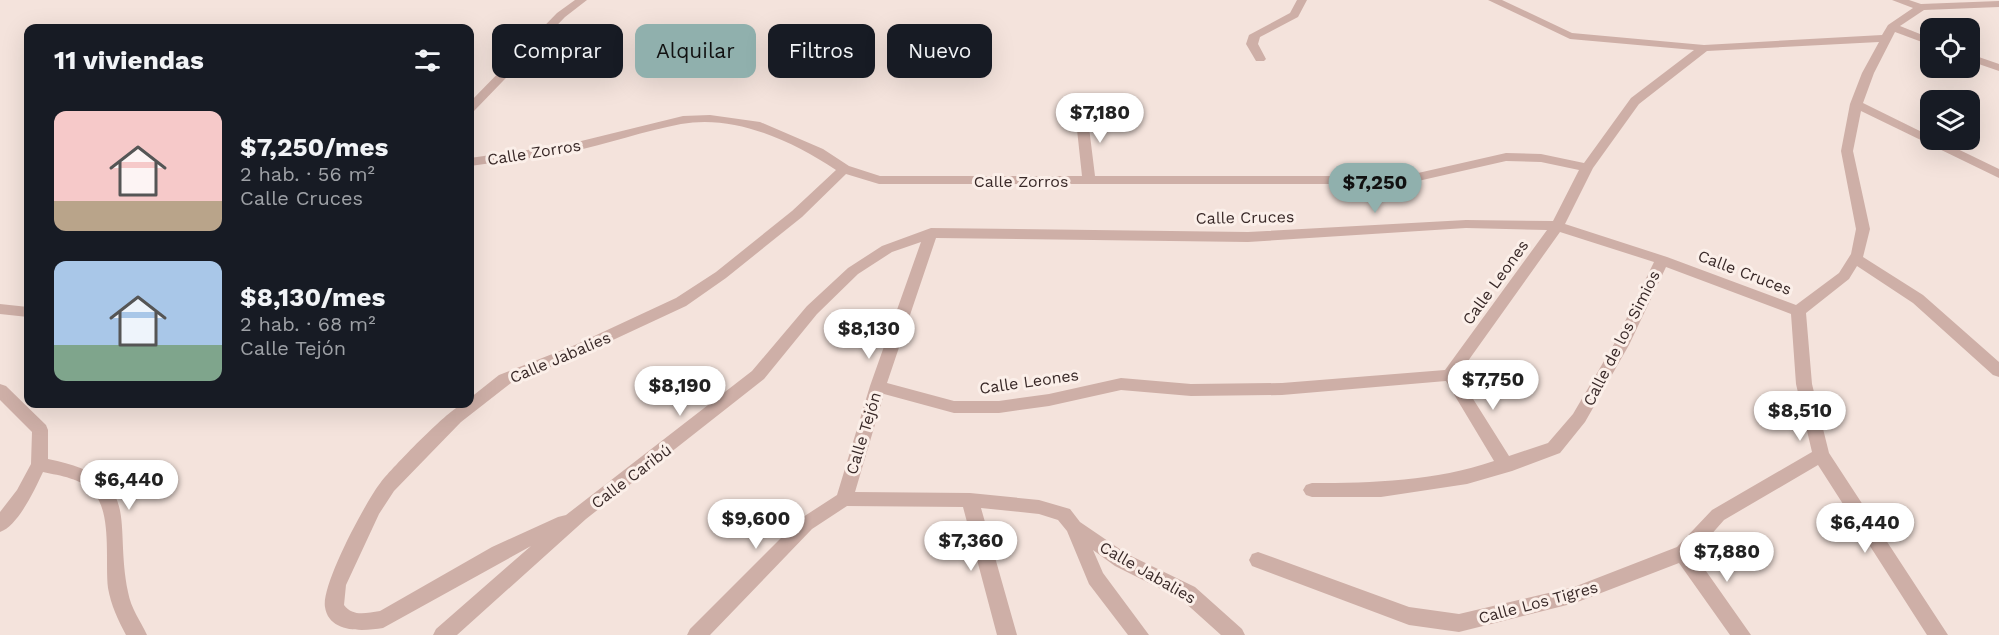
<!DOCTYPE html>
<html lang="es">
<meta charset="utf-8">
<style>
body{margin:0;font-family:"Work Sans",sans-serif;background:#20242c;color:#f1f3f6;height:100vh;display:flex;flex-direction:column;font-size:22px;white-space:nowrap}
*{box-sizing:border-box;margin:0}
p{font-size:20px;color:#9ea1a6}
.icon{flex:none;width:33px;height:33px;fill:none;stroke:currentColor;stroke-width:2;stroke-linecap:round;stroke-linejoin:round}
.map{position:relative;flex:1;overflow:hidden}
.side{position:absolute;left:24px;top:24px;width:450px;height:384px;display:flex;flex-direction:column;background:#171b24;border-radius:12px;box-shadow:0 6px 24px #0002}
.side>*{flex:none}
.guide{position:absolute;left:492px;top:24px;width:570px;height:54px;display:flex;gap:12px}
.tools{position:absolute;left:1920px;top:18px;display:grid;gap:12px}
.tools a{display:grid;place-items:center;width:60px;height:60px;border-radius:12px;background:#171b24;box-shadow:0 6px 24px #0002;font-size:30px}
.price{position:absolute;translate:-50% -51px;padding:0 14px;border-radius:21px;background:#fff;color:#222;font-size:20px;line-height:39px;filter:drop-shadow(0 2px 3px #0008)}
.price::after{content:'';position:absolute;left:50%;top:36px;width:18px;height:14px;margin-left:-9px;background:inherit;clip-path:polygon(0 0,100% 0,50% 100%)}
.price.on{background:#90b0ad;color:#111}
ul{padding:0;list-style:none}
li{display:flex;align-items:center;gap:18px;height:150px;padding:0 30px}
li span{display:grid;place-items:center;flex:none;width:168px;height:120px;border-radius:12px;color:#555}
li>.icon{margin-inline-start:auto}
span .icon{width:72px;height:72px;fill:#fffc;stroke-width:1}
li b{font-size:26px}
h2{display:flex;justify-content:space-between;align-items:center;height:72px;padding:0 30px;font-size:26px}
.tag{padding:0 21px;border-radius:12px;background:#171b24;box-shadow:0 6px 24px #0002;font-size:21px;line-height:54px}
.tag.on{background:#90b0ad;color:#111}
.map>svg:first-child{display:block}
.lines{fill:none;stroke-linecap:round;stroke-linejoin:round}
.minor{fill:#ceafa7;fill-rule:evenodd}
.labels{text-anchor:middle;stroke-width:6;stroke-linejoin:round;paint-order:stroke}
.street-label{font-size:16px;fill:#392928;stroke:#fbefe9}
</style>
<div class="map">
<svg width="1999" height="635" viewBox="0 0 1999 635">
<rect width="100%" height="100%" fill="#f4e3dc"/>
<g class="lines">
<!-- minor -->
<path class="minor" d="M575,0H587L565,17L474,111L470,112V102L557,13Z
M1297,0H1307L1298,17L1260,37L1258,44L1266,59L1264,61H1256L1246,44L1249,35L1290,13Z
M1488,0H1502L1572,33L1704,45L1882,35L1888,25L1913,8L1892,0H1909L1921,4L1999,1V7L1924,10L1900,26L1930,38V45L1895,32L1874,73L1863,103L1930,136V140H1939L1999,169V178L1861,111L1853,151L1870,229L1863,257L1923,295L1999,362V377L1993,375L1913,303L1857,266L1849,279L1806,313L1812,384L1829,453L1948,635H1927L1818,465L1724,520L1694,554L1751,635H1730L1679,563L1575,603L1459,632L1409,625L1252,566L1249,560L1252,554L1258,552L1409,607L1459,614L1574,587L1677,547L1712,510L1812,452L1796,384L1791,314L1666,267L1629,345L1585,422L1560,453L1512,471L1467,484L1381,497H1312L1306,495L1303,490L1306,485L1312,483C1374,483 1435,481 1494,461L1446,381L1282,395L1191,396L1121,390L1049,406L999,413H954L884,394L855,492L970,493L1039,500L1070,509L1080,522L1127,554L1195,587L1242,629L1245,635H1221L1181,599L1115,566L1093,550L1103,573L1149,635H1128L1089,584L1067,531L1058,520L1039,514L981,508L1017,635H997L963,507L847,506L812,529L710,635H687L690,629L800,519L837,495L870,386L921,242L892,252L858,274L817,314L764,379L586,519L457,635H433L436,629L531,546L383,628C364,631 329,634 325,607C321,585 366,501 381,482C393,467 446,412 461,405C464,403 466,404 470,404V398L499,375L575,345L676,298L716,272L792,211L836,170C792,141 735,114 681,124C644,131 607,144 570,152C537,158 503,161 470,166V158L569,144L683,116L710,115L760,122L823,149L849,166L880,176H1082L1075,111L1081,107L1087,111L1095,176H1371L1418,173L1506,153L1541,154L1584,163L1631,98L1694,50L1570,39ZM1879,42L1862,73L1850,104L1841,151L1856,229L1851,254L1839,273L1796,305L1667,257L1565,224L1593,168L1639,104L1707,51ZM1506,161L1541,162L1579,170L1553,221L1466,220L1248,232L931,228L882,246L848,268L807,306L752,371L566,515L558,517L492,547L380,611C366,613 353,617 344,605L346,585L379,514L394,491L461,422L511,383L585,353L686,306L726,278L802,217L846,174L879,184H1371L1418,181ZM1466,228L1547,230L1445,370L1282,383L1191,384L1121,378L1049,394L999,401H954L887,383L936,238L1248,242ZM1560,232L1654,262L1614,344L1573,414L1548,443L1509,456L1458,375Z
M1970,54L1999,64V71L1970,61Z
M0,304L28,307V317L0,314Z
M0,384L6,386L46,425L48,430V459C145,479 113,518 128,592C131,609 140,620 147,635H126C118,620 111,605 108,588C105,561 112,514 94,493C81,478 61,476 43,472C35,489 18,526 0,532V512L17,490L31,464L32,432L0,400Z"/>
</g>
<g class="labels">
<!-- street labels -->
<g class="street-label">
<text transform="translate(534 152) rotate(-9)" y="6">Calle Zorros</text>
<text x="1021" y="187">Calle Zorros</text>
<text transform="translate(1245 217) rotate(-1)" y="6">Calle Cruces</text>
<text transform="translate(1745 272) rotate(21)" y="6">Calle Cruces</text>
<text transform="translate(1495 282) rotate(-54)" y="6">Calle Leones</text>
<text transform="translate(1621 338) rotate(-63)" y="6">Calle de los Simios</text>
<text transform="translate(560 357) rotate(-23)" y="6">Calle Jabalies</text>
<text transform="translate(1029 381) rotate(-8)" y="6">Calle Leones</text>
<text transform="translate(863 433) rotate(-73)" y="6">Calle Tejón</text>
<text transform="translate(631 476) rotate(-37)" y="6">Calle Caribú</text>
<text transform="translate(1148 572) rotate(30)" y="6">Calle Jabalies</text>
<text transform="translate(1538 602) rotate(-15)" y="6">Calle Los Tigres</text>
</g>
</g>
</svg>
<div class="tools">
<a><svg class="icon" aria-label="locate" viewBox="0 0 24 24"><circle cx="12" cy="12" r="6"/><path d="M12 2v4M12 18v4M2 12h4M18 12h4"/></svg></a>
<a><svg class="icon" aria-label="layers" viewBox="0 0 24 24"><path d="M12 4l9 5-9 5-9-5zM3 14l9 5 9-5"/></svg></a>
</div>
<b class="price" style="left:1100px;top:144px">$7,180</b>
<b class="price on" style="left:1375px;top:214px">$7,250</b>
<b class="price" style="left:869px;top:360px">$8,130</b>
<b class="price" style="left:1493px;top:411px">$7,750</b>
<b class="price" style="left:680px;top:417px">$8,190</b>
<b class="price" style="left:1800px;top:442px">$8,510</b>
<b class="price" style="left:129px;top:511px">$6,440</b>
<b class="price" style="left:756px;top:550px">$9,600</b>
<b class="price" style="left:1865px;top:554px">$6,440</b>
<b class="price" style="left:971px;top:572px">$7,360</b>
<b class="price" style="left:1727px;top:583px">$7,880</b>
<div class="guide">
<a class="tag">Comprar</a>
<a class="tag on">Alquilar</a>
<a class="tag">Filtros</a>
<a class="tag">Nuevo</a>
</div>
<section class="side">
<h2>11 viviendas<svg class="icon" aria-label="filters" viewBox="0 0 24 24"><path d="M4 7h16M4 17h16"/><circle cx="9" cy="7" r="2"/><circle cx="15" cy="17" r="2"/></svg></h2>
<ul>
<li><span style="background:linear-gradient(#f6c9c9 75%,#b9a48a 0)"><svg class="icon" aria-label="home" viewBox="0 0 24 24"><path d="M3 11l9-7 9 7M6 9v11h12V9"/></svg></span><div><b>$7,250/mes</b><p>2 hab. · 56 m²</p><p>Calle Cruces</p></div></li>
<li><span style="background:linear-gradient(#a9c7e8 70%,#7fa58c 0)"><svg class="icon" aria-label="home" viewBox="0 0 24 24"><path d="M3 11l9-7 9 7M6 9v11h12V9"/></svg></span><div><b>$8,130/mes</b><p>2 hab. · 68 m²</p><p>Calle Tejón</p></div></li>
</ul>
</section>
</div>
